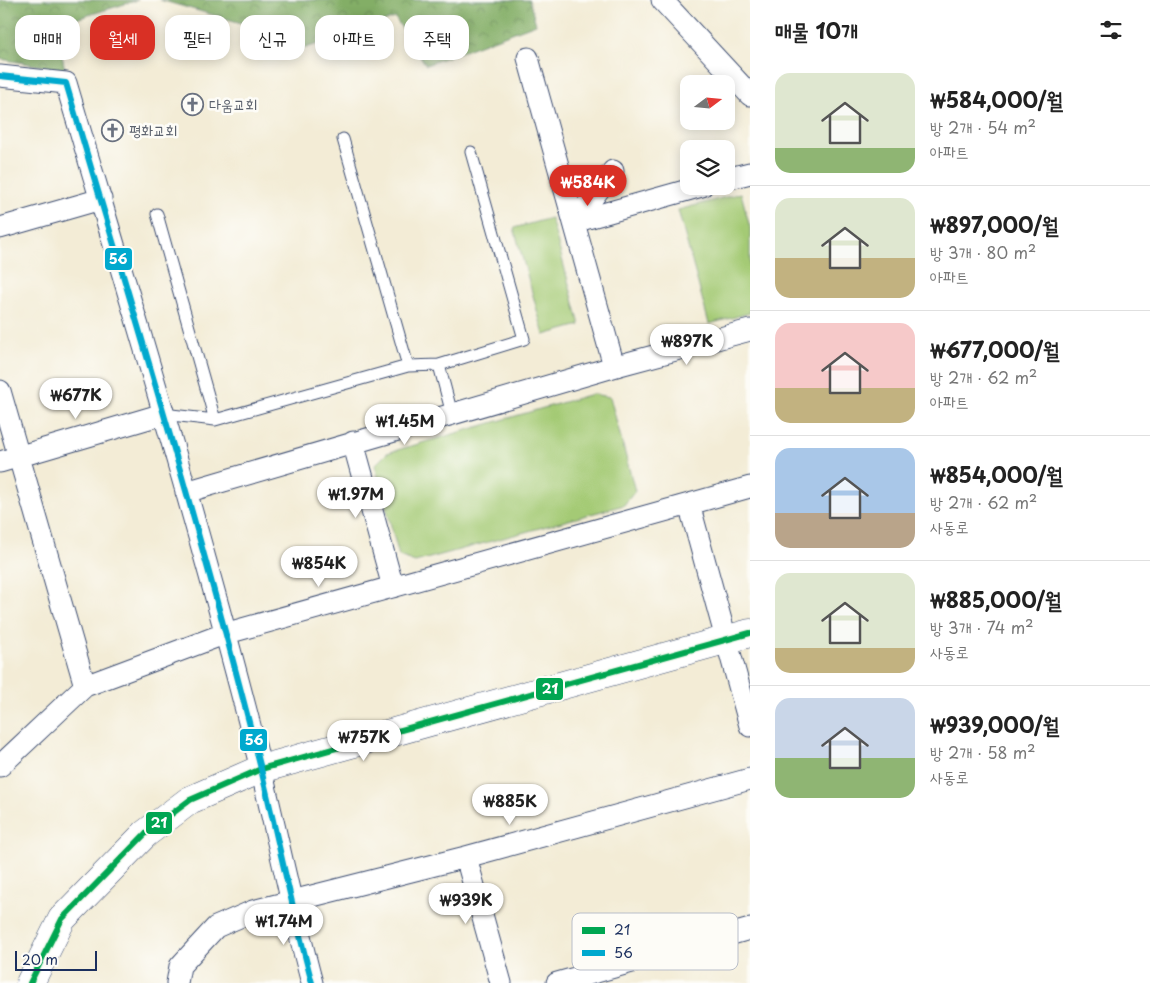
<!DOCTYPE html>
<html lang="ko">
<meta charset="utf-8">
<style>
body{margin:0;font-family:"Playpen Sans","Poor Story",sans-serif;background:#f6f6f6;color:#222;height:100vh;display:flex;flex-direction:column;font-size:19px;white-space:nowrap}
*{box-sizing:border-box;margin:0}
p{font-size:16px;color:#767676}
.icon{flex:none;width:28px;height:28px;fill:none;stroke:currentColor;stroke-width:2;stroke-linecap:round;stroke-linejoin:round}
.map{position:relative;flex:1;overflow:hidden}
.details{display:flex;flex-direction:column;background:#fff;width:400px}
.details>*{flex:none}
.top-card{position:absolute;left:15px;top:15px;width:475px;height:45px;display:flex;gap:10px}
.needle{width:32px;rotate:74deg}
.buttons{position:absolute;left:680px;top:75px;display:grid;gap:10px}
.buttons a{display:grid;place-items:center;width:55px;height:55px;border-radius:10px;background:#fff;box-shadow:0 2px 12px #0003;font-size:25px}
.scale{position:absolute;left:15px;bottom:12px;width:82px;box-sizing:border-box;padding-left:5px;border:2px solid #1b2f5e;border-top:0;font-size:14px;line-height:18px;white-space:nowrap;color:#1b2f5e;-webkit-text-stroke:4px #fdfcf7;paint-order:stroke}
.price{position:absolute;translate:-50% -42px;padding:0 11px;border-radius:18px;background:#fff;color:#222;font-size:16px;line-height:32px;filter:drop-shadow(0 1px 2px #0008)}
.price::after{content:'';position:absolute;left:50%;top:30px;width:15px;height:11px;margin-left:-8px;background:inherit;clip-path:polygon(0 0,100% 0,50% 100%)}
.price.selected{background:#d93025;color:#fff}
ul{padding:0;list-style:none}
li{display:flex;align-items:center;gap:15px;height:125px;padding:0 25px}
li+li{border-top:1px solid #e0e0e0}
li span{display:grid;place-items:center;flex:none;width:140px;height:100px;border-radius:15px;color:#555}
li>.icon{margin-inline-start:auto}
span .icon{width:60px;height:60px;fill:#fffc;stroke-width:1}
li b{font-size:21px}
h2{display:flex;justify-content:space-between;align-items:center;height:60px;padding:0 25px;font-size:21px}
.tag{padding:0 18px;border-radius:15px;background:#fff;box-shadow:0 2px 12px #0003;font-size:18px;line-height:45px}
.tag.selected{background:#d93025;color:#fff}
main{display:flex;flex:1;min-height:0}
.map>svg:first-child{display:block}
.forest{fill:url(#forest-crowns);stroke:#4f6e62}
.park{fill:#a4ca74;stroke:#607c69}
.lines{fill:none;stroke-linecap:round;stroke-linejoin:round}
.lane-casing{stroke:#3b4b70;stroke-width:13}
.street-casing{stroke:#3b4b70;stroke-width:23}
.secondary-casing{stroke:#3b4b70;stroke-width:29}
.lane{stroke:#fff;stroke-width:11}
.street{stroke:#fff;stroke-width:21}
.secondary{stroke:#fff;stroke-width:28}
.bus-1-casing{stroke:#fdfcf7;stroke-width:10}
.bus-2-casing{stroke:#fdfcf7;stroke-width:10}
.bus-1{stroke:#00a651;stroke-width:6}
.bus-2{stroke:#00a9ce;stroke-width:6}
.labels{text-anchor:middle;stroke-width:5;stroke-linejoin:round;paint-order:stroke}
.worship-label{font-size:15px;fill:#5b616d;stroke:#fdfcf7;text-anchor:start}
.key{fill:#fdfcf7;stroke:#b9bec9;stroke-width:1}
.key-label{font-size:14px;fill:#1b2f5e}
.line-badge{stroke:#fdfcf7;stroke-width:2}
.badge-label{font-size:14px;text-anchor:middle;font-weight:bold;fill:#fff}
</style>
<main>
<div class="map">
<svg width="750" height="983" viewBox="0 0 750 983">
<defs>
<pattern id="forest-crowns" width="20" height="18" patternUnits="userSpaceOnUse" patternTransform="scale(1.25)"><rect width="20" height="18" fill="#83ae66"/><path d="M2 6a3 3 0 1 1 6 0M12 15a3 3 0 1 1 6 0" fill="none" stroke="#6a8e57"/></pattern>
</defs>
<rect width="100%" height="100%" fill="#fdfcf7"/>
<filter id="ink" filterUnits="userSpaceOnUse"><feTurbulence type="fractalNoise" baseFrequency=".02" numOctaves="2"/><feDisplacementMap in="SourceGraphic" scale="10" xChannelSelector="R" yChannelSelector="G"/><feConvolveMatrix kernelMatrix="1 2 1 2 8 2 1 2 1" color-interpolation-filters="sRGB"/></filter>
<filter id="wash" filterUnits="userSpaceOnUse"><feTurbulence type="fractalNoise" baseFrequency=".0096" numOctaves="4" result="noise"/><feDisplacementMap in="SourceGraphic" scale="20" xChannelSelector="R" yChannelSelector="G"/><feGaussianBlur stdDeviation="1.12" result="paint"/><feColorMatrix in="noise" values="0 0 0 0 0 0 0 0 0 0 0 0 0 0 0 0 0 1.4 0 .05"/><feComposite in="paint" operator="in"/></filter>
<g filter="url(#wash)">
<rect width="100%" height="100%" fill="#f3ecd6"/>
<!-- forest -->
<path class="forest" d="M0,0H138L56,25L65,70L0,59Z
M160,0H529L536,24L426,65L395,18L288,54L245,24Z"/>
<!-- park -->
<path class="park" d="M741,193L750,228V313L709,324L678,210Z
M551,218L580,325L544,335L514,228Z
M592,394L610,397L635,491L624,505L415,562L399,556L375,465L387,453Z"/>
</g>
<g filter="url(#ink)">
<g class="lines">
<defs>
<path id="lane" d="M343,139L408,366
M157,214L215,420
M439,365L524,339L471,152
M163,414L215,420L408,366L439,365L452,414"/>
<path id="street" d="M662,0L750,95
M528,58L614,366
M0,76L66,83C133,310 203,538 261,769C278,840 293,912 312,983
M726,179L750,173
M574,222L702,186
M574,222L613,171
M0,228L101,199
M0,391L85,686
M353,442L393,587
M0,462L163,414
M186,492L620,365L750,330
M689,504L750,726
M0,766L85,686L224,634L750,487
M466,857L501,983
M177,983L180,966L216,927L253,911L466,857L750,779
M557,983L750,929"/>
<path id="secondary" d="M30,983L62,919L145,834L190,800L261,769L750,633"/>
</defs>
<!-- lane casing -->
<use href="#lane" class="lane-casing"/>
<!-- street casing -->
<use href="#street" class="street-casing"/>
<!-- secondary casing -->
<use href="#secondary" class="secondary-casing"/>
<!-- lane -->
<use href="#lane" class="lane"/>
<!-- street -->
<use href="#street" class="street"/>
<!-- secondary -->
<use href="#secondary" class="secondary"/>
<defs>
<path id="bus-1" d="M30,983L62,919L145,834L190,800L261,769L750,633"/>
<path id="bus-2" d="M0,76L66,83C133,310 203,538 261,769C278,840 293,912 312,983"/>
</defs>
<!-- bus-1 casing -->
<use href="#bus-1" class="bus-1-casing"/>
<!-- bus-2 casing -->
<use href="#bus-2" class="bus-2-casing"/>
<!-- bus-1 -->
<use href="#bus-1" class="bus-1"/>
<!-- bus-2 -->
<use href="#bus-2" class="bus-2"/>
</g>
</g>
<!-- icons -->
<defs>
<symbol id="church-ring" viewBox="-11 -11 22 22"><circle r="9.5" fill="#fdfcf7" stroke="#6b7280" stroke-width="1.5"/><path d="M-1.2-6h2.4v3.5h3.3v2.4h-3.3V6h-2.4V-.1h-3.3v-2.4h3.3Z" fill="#6b7280"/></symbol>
</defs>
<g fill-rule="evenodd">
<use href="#church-ring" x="180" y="92" width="25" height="25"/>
<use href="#church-ring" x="100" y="118" width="25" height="25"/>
</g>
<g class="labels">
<!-- worship labels -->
<g class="worship-label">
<text x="209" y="110">다움교회</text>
<text x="129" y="136">평화교회</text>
</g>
</g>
<!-- legend -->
<rect x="572" y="913" width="166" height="57" rx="8" class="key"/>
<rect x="582" y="927" width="23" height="7" fill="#00a651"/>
<rect x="582" y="950" width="23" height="6" fill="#00a9ce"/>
<g class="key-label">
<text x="614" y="935">21</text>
<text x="614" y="958">56</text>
</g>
<g class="line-badge">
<rect x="104" y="247" width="29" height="24" rx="5" fill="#00a9ce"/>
<rect x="535" y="677" width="29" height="24" rx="5" fill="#00a651"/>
<rect x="239" y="728" width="29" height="24" rx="5" fill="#00a9ce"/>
<rect x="145" y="811" width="28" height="24" rx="5" fill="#00a651"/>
</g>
<g class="badge-label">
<text x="118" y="264">56</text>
<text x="550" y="694">21</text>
<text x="254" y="745">56</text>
<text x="159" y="828">21</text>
</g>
</svg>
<div class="buttons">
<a><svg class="needle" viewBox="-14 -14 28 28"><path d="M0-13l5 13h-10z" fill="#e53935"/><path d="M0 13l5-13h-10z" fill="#767676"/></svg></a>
<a><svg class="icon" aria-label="layers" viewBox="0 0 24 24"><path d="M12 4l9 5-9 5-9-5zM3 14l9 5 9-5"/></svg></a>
</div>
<div class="scale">20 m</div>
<b class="price selected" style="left:588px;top:207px">₩584K</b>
<b class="price" style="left:687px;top:366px">₩897K</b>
<b class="price" style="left:76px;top:420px">₩677K</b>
<b class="price" style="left:405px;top:446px">₩1.45M</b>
<b class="price" style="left:356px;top:519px">₩1.97M</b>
<b class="price" style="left:319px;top:588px">₩854K</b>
<b class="price" style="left:364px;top:762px">₩757K</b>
<b class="price" style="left:510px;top:826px">₩885K</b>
<b class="price" style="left:466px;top:925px">₩939K</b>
<b class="price" style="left:284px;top:946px">₩1.74M</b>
<div class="top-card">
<a class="tag">매매</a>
<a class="tag selected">월세</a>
<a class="tag">필터</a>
<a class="tag">신규</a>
<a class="tag">아파트</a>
<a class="tag">주택</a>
</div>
</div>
<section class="details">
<h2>매물 10개<svg class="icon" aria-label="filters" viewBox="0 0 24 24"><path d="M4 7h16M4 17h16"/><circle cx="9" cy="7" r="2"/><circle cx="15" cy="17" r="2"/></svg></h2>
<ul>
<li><span style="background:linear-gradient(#dfe7d0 75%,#8fb573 0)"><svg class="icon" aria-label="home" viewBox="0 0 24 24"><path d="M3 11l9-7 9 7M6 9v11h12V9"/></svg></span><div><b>₩584,000/월</b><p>방 2개 · 54 m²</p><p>아파트</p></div></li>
<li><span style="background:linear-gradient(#dfe7d0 60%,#c2b280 0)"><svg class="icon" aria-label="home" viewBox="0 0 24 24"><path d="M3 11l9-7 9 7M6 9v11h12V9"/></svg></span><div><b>₩897,000/월</b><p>방 3개 · 80 m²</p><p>아파트</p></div></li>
<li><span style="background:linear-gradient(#f6c9c9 65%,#c2b280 0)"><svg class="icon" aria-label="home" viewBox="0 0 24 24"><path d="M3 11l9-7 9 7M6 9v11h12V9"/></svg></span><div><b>₩677,000/월</b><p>방 2개 · 62 m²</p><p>아파트</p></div></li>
<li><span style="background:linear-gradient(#a9c7e8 65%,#b9a48a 0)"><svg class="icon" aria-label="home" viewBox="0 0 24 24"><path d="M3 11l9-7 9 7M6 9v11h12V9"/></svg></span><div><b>₩854,000/월</b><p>방 2개 · 62 m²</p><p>사동로</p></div></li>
<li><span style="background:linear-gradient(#dfe7d0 75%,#c2b280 0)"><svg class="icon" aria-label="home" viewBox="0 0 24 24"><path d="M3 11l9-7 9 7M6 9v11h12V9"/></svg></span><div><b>₩885,000/월</b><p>방 3개 · 74 m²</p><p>사동로</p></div></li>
<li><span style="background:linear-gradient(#c9d6e8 60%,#8fb573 0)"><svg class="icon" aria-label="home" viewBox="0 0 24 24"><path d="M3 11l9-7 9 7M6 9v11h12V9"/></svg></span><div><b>₩939,000/월</b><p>방 2개 · 58 m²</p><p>사동로</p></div></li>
</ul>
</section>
</main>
